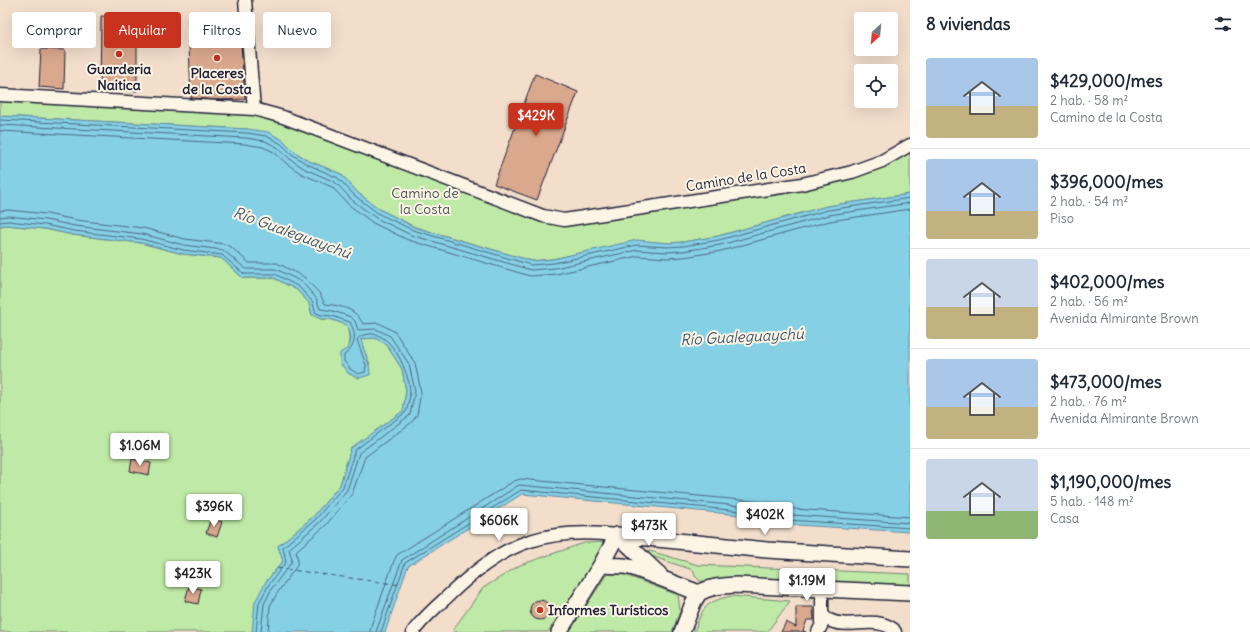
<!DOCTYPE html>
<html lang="es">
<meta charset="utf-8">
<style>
body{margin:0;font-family:Delius,sans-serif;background:#f6f6f7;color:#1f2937;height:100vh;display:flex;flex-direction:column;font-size:15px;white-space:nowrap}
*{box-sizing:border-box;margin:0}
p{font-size:13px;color:#747a83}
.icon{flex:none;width:22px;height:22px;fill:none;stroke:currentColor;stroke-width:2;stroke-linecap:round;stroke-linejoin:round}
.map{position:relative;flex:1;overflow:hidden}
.details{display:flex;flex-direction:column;background:#fff;width:340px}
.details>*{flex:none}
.top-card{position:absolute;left:12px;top:12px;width:380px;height:36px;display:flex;gap:8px}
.needle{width:26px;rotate:206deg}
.buttons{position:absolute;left:854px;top:12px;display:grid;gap:8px}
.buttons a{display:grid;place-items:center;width:44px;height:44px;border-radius:4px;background:#fff;box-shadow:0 4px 16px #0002;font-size:20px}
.price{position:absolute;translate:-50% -34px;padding:0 9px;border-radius:4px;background:#fff;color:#222;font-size:13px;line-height:26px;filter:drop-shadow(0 1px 2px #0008)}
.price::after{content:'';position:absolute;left:50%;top:24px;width:12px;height:9px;margin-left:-6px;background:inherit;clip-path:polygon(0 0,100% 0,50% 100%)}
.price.on{background:#c8321e;color:#fff}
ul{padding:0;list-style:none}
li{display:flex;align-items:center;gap:12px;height:100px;padding:0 16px}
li+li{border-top:1px solid #e0e1e3}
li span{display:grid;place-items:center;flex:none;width:112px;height:80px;border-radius:4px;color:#555}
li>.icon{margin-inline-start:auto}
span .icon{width:48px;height:48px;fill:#fffc;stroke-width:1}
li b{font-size:17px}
h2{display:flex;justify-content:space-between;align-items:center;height:48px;padding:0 16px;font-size:17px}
.pill{padding:0 14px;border-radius:4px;background:#fff;box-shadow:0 4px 16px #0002;font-size:14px;line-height:36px}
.pill.on{background:#c8321e;color:#fff}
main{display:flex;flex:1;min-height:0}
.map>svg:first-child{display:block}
.green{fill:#bfe9a6;stroke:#708670}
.water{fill:#86d0e6;stroke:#5e8aa2}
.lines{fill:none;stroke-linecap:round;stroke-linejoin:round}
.shore{stroke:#4a687f;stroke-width:1}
.ferry{stroke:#40566e;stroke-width:1;stroke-dasharray:5 4;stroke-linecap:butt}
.building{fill:#daa88d;stroke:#22223b}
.minor-casing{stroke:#22223b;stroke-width:15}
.major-casing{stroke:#22223b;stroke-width:18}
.minor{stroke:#fcf5e5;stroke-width:12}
.major{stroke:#fcf5e5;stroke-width:15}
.poi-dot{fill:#c8321e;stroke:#fcf5e5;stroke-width:1.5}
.labels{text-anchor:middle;stroke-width:4;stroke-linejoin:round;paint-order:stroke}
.poi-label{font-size:14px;font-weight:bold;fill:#22223b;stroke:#fcf5e5}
.street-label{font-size:14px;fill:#22223b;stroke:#fcf5e5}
.park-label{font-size:14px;fill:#495456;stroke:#fcf5e5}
.water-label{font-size:15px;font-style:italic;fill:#40566e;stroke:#fcf5e5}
</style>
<main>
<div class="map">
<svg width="910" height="632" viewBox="0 0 910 632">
<rect width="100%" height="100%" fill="#f2decb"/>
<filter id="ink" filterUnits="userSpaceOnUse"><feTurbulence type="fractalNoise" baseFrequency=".025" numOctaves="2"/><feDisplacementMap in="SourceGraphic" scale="8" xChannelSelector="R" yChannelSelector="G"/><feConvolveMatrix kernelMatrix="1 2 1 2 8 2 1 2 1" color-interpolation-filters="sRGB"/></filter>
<g filter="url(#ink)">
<!-- green -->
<path class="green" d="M0,95L254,109L564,220L802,184L910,145V194L827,206L718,236L683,242L668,243L637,241L553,259L532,261L415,227L381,210L358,193L341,174L309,161L295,152L283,140L247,129L0,116Z
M7,225L45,229L73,235L141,243L183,254L221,258L243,278H274L297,290L309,303L312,315L321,319H330L347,325C351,344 349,347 340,363L348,373L358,378L370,364L363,348L361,339L375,338L386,344L402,369L406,391L403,411L351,448L340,485L314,516L278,546L283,561L265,583L252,632H0V226Z
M607,542L548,632H453L455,627L483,588L520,565L584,543Z
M636,547L698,565L910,574V589L700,581L695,576L693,570L645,554Z
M607,574L625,575L678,595L680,611L672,632H569Z
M731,596L790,601L767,632H694C703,607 705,602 731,596Z"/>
<!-- water -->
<path class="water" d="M0,116L247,129L268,132L283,140L295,152L309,161L341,174L358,193L381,210L414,227L532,261L553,259L637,240L668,243L683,242L718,236L827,206L910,194V532L782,524V519L522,494L408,566L385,632H252L255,602L265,583L283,561L278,546L314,516L340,485L351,448L403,411L406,391L402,369L386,344L375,338L361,339C364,353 370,361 370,375L358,378L348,373L340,363V353L348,348L350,339L347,325L330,319H321L312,315L309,303L297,290L274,278H243L221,258L183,254L141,243L73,235L45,229L7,225L0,226Z"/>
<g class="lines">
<!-- shore -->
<path class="shore" d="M0,120L247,133L266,136L280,143L293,155L307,164L338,178L355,196L379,214L413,230L531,265L554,263L637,245L667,247L683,246L719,240L828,210L910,198
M0,125L246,138L265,141L277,147L290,159L305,169L335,182L352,200L376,218L411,235L531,270L555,268L637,250L667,252L683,251L720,245L829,215L910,203
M0,131L245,144L263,147L274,152L287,164L302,174L332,187L349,205L373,223L408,240L530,276L556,274L638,256L667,258L684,257L721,251L830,221L910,209
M0,211L8,210L47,214L76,220L143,228L185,239L225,244L231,247L249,263H277L304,277L320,294L325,304C342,306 355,308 363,324L379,323L395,332L415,363L421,392L417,415L412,422L365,457L352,494L325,526L296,551L298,561L296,567L278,592L270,606L268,632
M0,217L8,216L46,220L75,226L142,234L184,245L223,250L246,269H276L302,282L316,298L320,309L333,311L351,317L355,321L358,330L376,329L390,336L409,364L415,391L410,415L359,453L347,490L320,522L289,549L292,559L291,563L272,588L264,604L261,632
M0,222L8,221L45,225L74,231L141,239L183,250L222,255L244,274H275L299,287L312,301L316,313L322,315L332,316L350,322C357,335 356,347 344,355V361L350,369L358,374L365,372L366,365L357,340C360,335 364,335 370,334C392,332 409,373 410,391C410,398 408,406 406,412L355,450L343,487L316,519L283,547L286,562L268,586L259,603L256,632
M370,632L371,626L394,561L397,555L514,481L520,479L783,504L794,509L910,517
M376,632L402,560L519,485L782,510L791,515L910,523
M381,632L405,563L521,490L782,515L788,520L910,528"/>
<!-- ferry -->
<path class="ferry" d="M277,568L401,585"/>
</g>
<!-- building -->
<path class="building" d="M101,16L137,18V91L100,90Z
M239,16L245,99L218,100L191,98L188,18Z
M41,49L65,50L64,89L39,87Z
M535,74L578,92L537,200L494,184Z
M132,459L151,463L149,475L130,471Z
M211,518L222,522L217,537L206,533Z
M189,586L201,589L198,604L185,601Z
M530 610a10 10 0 1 1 20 0a10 10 0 1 1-20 0Z
M796,607H813L814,620H807L803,631L806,632H781L786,622L796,627Z"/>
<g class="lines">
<defs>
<path id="minor" d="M245,0L254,109
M0,95L254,109L283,117L543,216L564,220L802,184L852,172L882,161L910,145
M822,614C824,616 826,619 829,620C848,630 874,615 893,629L895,632
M413,632C422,619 435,608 447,597C470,575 498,551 530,541C557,532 589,532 617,535
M818,632L822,624V589"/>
<path id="major" d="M617,535L767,550L910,559
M617,535C632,547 644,561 659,574
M601,565L624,566L634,568L699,593
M699,593C711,586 723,586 736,585L910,593
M559,632L601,565L617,535
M682,632L693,603L699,593"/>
</defs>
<!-- minor casing -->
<use href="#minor" class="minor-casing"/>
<!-- major casing -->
<use href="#major" class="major-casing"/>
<!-- minor -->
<use href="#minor" class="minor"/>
<!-- major -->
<use href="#major" class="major"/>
</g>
</g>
<!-- markers -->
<g class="poi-dot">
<circle cx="119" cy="54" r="4"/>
<circle cx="217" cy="58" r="4"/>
<circle cx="540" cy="610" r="4"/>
</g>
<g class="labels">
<!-- poi labels -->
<g class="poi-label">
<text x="119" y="74">Guarderia<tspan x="119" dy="16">Naitica</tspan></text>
<text x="217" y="78">Placeres<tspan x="217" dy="16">de la Costa</tspan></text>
<text x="548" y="615" text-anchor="start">Informes Turísticos</text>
</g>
<!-- street labels -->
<g class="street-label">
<text transform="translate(746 177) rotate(-9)" y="5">Camino de la Costa</text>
</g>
<!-- park labels -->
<g class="park-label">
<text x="425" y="198">Camino de<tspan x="425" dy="16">la Costa</tspan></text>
</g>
<!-- water labels -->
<g class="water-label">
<text transform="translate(292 233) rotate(20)" y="5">Río Gualeguaychú</text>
<text transform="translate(742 337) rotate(-3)" y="5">Río Gualeguaychú</text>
</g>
</g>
</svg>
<div class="buttons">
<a><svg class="needle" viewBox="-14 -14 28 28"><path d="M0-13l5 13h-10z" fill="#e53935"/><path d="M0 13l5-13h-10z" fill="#747a83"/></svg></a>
<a><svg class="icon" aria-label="locate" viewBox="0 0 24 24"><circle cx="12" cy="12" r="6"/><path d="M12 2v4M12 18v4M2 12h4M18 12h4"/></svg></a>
</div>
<b class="price on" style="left:536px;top:137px">$429K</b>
<b class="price" style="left:140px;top:467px">$1.06M</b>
<b class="price" style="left:214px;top:528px">$396K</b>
<b class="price" style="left:765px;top:536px">$402K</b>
<b class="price" style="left:499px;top:542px">$606K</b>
<b class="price" style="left:649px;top:547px">$473K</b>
<b class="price" style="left:193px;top:595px">$423K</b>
<b class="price" style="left:807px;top:602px">$1.19M</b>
<div class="top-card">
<a class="pill">Comprar</a>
<a class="pill on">Alquilar</a>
<a class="pill">Filtros</a>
<a class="pill">Nuevo</a>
</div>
</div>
<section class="details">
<h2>8 viviendas<svg class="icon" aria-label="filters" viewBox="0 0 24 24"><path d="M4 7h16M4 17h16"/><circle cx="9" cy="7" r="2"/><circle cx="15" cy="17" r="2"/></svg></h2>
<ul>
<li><span style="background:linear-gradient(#a9c7e8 60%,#c2b280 0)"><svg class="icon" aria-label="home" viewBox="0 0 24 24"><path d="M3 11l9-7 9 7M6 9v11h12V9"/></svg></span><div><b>$429,000/mes</b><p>2 hab. · 58 m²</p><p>Camino de la Costa</p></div></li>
<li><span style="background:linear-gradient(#a9c7e8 65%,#c2b280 0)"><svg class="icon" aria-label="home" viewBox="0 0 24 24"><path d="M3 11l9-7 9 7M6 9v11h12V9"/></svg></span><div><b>$396,000/mes</b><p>2 hab. · 54 m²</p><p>Piso</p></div></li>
<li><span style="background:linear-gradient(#c9d6e8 60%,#c2b280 0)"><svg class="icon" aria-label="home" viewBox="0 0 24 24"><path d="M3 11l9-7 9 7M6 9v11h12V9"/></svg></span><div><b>$402,000/mes</b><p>2 hab. · 56 m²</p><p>Avenida Almirante Brown</p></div></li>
<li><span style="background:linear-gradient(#a9c7e8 60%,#c2b280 0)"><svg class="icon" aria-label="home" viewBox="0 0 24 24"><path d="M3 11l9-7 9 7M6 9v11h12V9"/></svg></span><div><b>$473,000/mes</b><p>2 hab. · 76 m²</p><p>Avenida Almirante Brown</p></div></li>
<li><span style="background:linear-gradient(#c9d6e8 65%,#8fb573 0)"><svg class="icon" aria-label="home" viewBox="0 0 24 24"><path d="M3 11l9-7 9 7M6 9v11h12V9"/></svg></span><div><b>$1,190,000/mes</b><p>5 hab. · 148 m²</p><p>Casa</p></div></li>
</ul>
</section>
</main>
